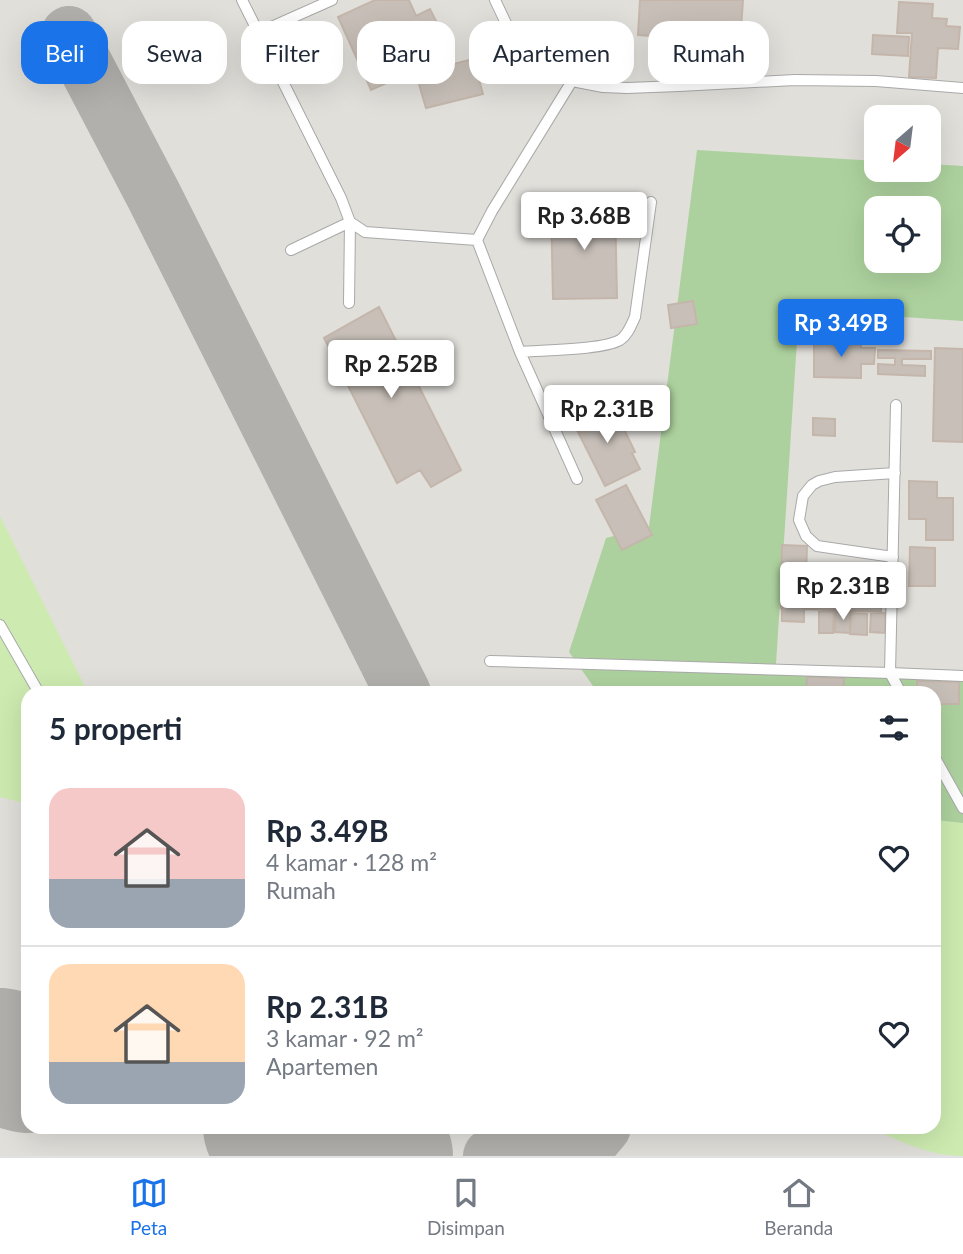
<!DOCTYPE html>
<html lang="id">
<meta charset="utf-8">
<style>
body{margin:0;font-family:Lato,sans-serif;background:#f6f6f7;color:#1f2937;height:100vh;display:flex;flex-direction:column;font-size:26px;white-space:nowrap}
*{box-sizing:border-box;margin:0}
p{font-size:23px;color:#747a83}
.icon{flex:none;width:38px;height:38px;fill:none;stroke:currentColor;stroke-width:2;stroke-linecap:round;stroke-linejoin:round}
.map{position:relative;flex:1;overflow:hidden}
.side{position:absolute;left:21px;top:686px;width:920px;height:448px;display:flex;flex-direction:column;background:#fff;border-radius:21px;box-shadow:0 7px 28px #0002}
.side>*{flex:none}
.hud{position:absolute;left:21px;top:21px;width:922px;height:63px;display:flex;gap:14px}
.needle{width:46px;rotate:208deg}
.controls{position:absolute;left:864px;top:105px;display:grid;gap:14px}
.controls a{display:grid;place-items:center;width:77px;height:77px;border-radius:14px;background:#fff;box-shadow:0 7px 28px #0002;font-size:35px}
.price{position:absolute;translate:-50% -60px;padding:0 16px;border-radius:7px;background:#fff;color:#222;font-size:23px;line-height:46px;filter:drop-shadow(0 2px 4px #0008)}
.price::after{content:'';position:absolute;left:50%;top:42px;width:21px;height:16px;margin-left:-10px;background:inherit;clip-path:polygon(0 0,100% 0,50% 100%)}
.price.on{background:#1a73e8;color:#fff}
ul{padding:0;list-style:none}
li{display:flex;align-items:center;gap:21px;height:175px;padding:0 28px}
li+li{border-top:2px solid #e0e1e3}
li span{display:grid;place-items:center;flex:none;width:196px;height:140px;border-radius:21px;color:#555}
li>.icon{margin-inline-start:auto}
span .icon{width:84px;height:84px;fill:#fffc;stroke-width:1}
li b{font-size:30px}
h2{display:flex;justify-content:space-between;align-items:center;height:84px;padding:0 28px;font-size:30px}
.tag{padding:0 24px;border-radius:21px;background:#fff;box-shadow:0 7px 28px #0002;font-size:24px;line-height:63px}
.tag.on{background:#1a73e8;color:#fff}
.dock{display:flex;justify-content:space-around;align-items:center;height:98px;border-top:2px solid #e0e1e3;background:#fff;font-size:19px;color:#747a83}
.dock a{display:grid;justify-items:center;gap:4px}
.dock .on{color:#1a73e8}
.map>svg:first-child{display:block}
.airport{fill:#e1dfda;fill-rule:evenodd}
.grass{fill:#cdebb0}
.forest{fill:#add19e;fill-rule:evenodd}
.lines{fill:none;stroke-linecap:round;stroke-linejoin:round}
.taxiway{stroke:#b1b0ac;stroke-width:56}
.runway{stroke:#b1b0ac;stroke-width:138}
.building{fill:#c7bfb8;stroke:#c4b6ab;stroke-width:2}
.lane-casing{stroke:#a9a9a9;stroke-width:12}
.lane{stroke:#fff;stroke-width:10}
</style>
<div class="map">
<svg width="963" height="1156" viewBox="0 0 963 1156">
<rect width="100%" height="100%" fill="#f2efe9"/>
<!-- airport -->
<path class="airport" d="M0,0H963V1156H0ZM877,117H929V170H877ZM877,208H929V261H877ZM28,693H934V1127H28Z"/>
<!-- grass -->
<path class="grass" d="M0,516L88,693H28V804L0,797Z
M935,820L963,823V1156C928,1156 899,1140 867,1127H934Z"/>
<!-- forest -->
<path class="forest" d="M697,150L877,161V170H929V164L963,166V321L799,310L776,664L963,671V823L935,820L934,693H598L569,652L606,538L649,527ZM877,208H929V261H877Z"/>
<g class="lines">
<!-- taxiway -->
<path class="taxiway" d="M69,34L154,196L403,693
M491,1156L501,1154L567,1155L592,1140L603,1127"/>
<!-- runway -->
<path class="runway" d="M0,1057L28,1064
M272,1127L384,1156"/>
</g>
<!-- building -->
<path class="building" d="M375,0H409L416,16L430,9L439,27L426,33L438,60L371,90L338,17Z
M640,0H743L740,42L638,35Z
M899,2L933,4L932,18L947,19L946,26L960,27L958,49L938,48L936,78L909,77L912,33H897Z
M873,35L909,37L908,56L872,54Z
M473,59L483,94L426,108L416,74Z
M615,204L617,298L553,299L551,205Z
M693,301L697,324L671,328L668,305Z
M379,307L461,470L431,487L420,470L397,483L324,338Z
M814,342H861V348H875L874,364H861V378L814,377Z
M935,348L963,349V442L933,441Z
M878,350L931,351V359H902V365L925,366V376L878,374V364L895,365V358H878Z
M609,405L621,430L624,429L635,452L632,453L640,469L605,486L573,422Z
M813,418L835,419V436L813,435Z
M909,481L937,482V498H953V540H926V519H909Z
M626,485L652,535L622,550L596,500Z
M782,545L807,546L806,577L831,578V583L882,584L881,612L804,609V622L782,621V608H781Z
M910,547L935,548V586H909Z
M819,611L834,612L833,633H819Z
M836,612H850V633L835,632Z
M851,613L867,614V635L850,634Z
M871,613H885V633L870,632Z
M807,677L844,678L843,693H806Z
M917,681L959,682V704H934V693H917Z"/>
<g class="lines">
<defs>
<path id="lane" d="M242,0L341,198L350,222L365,232L477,240
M495,0L513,38L544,67L572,81L603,87L627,88L679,86L795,80L876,81L963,88
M260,32L332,0
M572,81L492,211L477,240L520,352L577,479
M291,250L350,222L349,303
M520,352C542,350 603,350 620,340C628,335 631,325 635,317L651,202
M896,405L890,673L963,676
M893,557L817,546L806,536L799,520L803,496L812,485L819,481L835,477L895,473
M0,625L39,693
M490,661L890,673L901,693
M934,756L963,808"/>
</defs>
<!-- lane casing -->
<use href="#lane" class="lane-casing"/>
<!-- lane -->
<use href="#lane" class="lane"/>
</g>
</svg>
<div class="controls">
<a><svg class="needle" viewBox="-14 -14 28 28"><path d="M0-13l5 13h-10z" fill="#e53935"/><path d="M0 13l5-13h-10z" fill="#747a83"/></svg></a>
<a><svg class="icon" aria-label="locate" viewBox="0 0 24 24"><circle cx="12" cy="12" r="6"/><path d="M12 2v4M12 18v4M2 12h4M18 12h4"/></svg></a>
</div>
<b class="price" style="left:584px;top:252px">Rp 3.68B</b>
<b class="price on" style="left:841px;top:359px">Rp 3.49B</b>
<b class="price" style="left:391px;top:400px">Rp 2.52B</b>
<b class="price" style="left:607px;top:445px">Rp 2.31B</b>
<b class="price" style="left:843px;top:622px">Rp 2.31B</b>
<div class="hud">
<a class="tag on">Beli</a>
<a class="tag">Sewa</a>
<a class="tag">Filter</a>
<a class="tag">Baru</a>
<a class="tag">Apartemen</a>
<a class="tag">Rumah</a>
</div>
<section class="side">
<h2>5 properti<svg class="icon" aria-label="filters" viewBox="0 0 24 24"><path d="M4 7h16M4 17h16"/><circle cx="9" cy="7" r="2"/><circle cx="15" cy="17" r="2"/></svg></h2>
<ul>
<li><span style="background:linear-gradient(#f6c9c9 65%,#9aa5b1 0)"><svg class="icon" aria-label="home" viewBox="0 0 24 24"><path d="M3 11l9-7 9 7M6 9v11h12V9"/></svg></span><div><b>Rp 3.49B</b><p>4 kamar · 128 m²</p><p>Rumah</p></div><svg class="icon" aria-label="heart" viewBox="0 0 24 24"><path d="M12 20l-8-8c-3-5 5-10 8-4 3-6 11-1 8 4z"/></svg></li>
<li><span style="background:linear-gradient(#ffd9b3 70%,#9aa5b1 0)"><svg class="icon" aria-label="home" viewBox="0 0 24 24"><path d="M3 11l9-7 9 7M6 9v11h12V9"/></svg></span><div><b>Rp 2.31B</b><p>3 kamar · 92 m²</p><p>Apartemen</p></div><svg class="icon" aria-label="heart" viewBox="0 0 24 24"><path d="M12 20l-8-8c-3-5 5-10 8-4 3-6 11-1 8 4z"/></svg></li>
</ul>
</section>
</div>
<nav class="dock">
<a class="on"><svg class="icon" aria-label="map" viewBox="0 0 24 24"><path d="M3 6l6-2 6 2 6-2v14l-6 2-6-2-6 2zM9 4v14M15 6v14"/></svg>Peta</a>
<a><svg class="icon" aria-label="saved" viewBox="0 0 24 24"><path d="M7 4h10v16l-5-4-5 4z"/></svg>Disimpan</a>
<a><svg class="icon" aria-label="home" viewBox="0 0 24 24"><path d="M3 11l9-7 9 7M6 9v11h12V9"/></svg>Beranda</a>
</nav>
